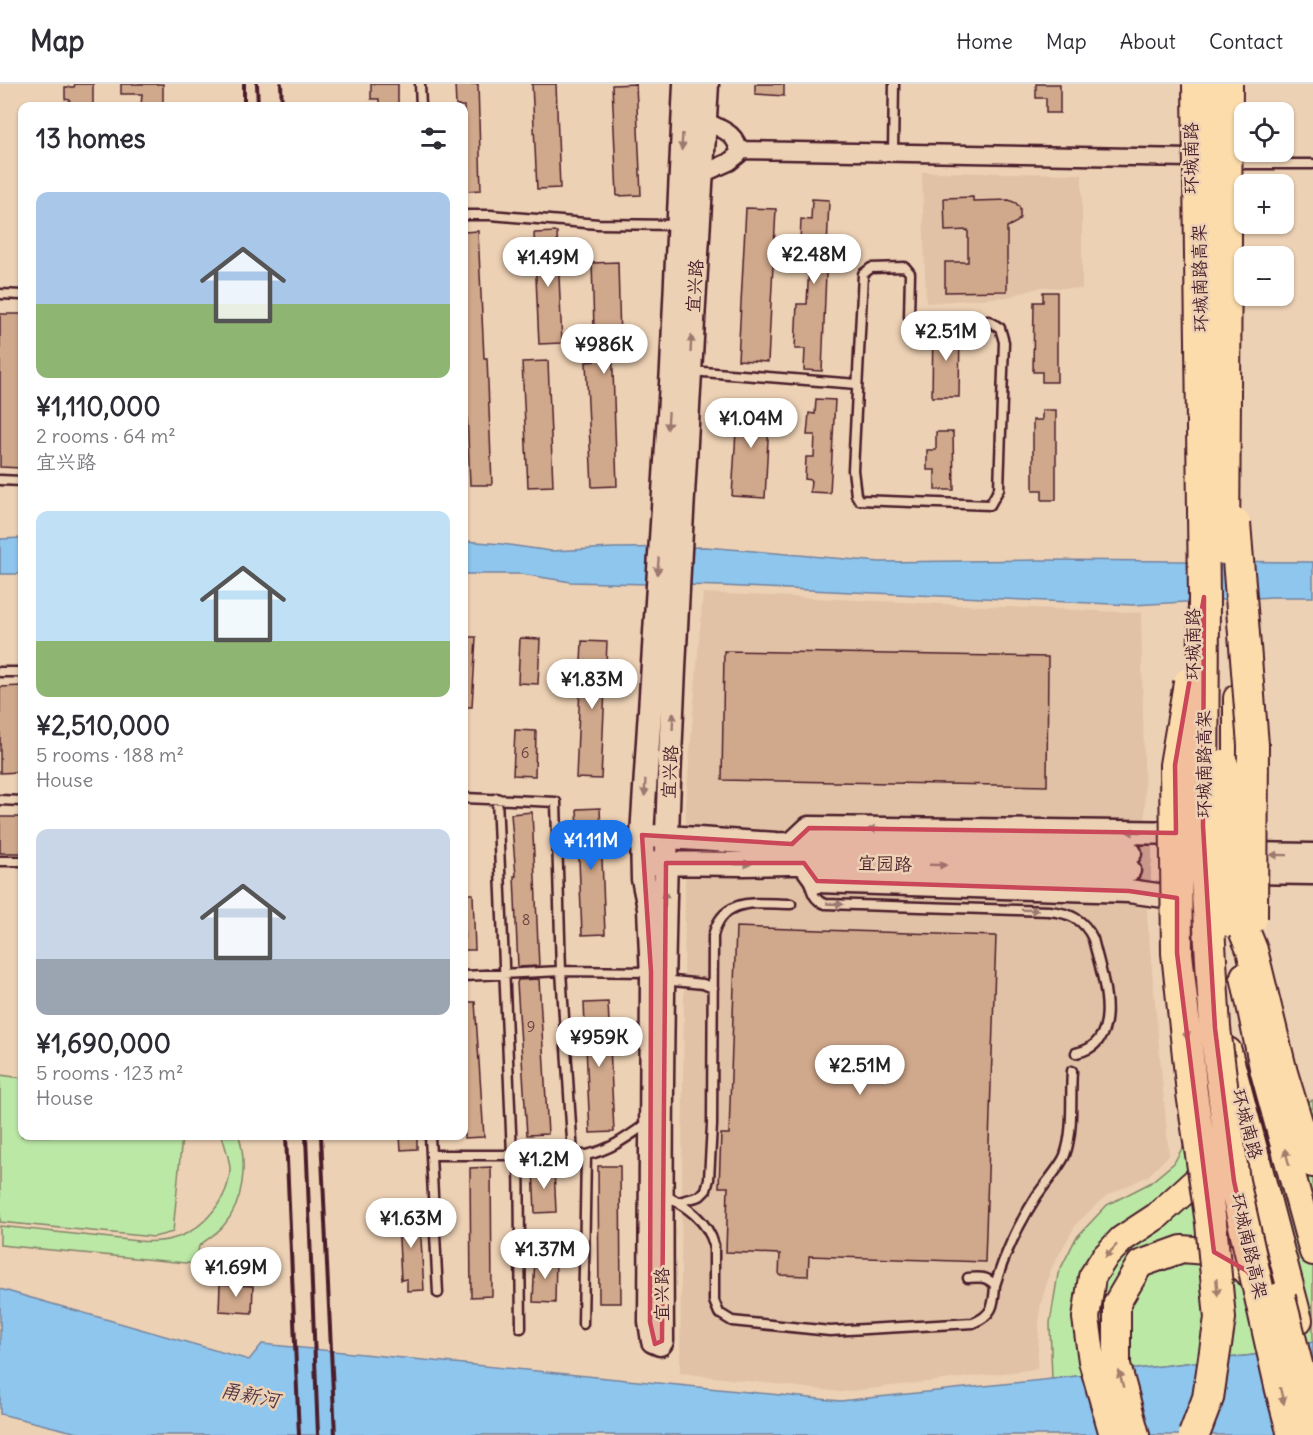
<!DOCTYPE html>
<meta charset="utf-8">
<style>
body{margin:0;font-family:Delius,"LXGW WenKai TC",sans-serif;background:#f7f7f7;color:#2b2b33;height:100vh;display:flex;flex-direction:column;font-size:22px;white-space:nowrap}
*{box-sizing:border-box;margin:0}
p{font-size:20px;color:#7c7c81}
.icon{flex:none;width:33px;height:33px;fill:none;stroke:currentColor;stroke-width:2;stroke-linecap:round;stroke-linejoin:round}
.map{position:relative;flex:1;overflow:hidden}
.sheet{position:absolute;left:18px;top:18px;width:450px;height:1038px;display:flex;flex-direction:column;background:#fff;border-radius:12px;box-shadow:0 2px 4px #0004}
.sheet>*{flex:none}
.tools{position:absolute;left:1234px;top:18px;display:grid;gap:12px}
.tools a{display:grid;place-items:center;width:60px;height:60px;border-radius:12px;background:#fff;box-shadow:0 2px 4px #0004;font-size:30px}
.price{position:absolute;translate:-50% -51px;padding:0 14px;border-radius:21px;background:#fff;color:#222;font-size:20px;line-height:39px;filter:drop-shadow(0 2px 3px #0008)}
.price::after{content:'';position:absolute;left:50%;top:36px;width:18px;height:14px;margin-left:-9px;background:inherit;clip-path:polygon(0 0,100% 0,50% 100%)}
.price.selected{background:#1a73e8;color:#fff}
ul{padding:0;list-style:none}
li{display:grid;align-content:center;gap:12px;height:318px;padding:0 18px}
li span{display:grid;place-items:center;height:186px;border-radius:12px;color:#555}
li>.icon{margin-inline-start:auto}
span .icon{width:108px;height:108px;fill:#fffc;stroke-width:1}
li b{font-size:26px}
h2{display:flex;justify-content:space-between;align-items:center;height:72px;padding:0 18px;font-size:26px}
header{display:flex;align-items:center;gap:36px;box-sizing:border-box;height:84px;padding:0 30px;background:#fff;border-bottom:2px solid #e1e1e2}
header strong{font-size:28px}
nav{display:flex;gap:33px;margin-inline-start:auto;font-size:21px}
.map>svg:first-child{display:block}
.built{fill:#e1c2a6}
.green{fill:#bce8a6;stroke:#838468;stroke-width:1.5}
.water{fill:#8fc6ed;stroke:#73839f;stroke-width:1.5}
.building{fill:#d0a88b;stroke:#4a1f2b;stroke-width:1.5}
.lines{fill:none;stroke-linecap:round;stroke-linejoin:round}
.secondary-tunnel{stroke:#ccad99;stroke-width:22;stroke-dasharray:22 11;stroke-linecap:butt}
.lane-casing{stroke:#4a1f2b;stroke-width:13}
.street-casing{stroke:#4a1f2b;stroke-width:21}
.secondary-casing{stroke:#4a1f2b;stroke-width:27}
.primary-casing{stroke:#4a1f2b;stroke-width:30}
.highway-casing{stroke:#4a1f2b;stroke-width:34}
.lane{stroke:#edd1b4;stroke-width:8}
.street{stroke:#edd1b4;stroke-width:16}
.secondary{stroke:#edd1b4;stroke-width:22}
.primary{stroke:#fddcac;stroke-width:26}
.highway{stroke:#fddcac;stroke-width:30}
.rail{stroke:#4a1f2b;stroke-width:4}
.highway-bridge-casing{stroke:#4a1f2b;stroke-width:34;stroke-linecap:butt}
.highway-bridge{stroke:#fddcac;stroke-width:30}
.oneway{fill:#9c7870}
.oneway2{fill:#a47e6c}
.marked{fill:#ca4759;fill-opacity:0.2;stroke:#ca4759;stroke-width:4.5;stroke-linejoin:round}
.labels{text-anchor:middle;stroke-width:5;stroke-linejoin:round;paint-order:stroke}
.number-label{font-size:15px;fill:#6c4143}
.street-label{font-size:18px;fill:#4a1f2b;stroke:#edd1b4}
.water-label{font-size:20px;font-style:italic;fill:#543848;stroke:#edd1b4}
</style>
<header>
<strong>Map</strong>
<nav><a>Home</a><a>Map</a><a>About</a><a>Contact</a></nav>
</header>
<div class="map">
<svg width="1313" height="1351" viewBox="0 0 1313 1351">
<rect width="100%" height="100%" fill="#edd1b4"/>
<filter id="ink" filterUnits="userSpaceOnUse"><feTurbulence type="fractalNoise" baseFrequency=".0167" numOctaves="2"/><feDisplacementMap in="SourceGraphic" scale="12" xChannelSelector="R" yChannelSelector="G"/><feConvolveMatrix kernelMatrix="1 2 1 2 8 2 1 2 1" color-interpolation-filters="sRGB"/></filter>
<g filter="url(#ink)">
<!-- built -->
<path class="built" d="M922,88L1082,90V205L1042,203L1007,213L926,219Z
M703,509L1141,529L1147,831L1169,1071L1148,1092L1106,1112L1076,1140L1051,1185L1040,1223L1037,1285L841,1308L680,1289L686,717Z"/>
<!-- green -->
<path class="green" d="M0,991L22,994V1052H182L173,1148L154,1153L0,1138Z
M1313,1016V1258L1262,1270L1052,1295L1050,1239L1058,1190L1076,1154L1107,1121L1150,1099L1174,1079L1192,1046Z
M222,1052H239C247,1080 244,1118 224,1141C218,1149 207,1155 199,1162L196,1180L0,1161V1142L138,1157C150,1158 163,1158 175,1154C203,1146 230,1114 230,1084C229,1073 225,1062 222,1052Z"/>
<!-- water -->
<path class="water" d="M22,454V490H0V455Z
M464,457L502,460L551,467L613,464L706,463L880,478L1040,476L1313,478V513H1272L1133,521L722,502L571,498L521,490H464Z
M0,1205L249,1276L262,1260L840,1317L1052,1295L1262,1270L1313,1258V1351H86L0,1330Z"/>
<!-- building -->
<path class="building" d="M75,0H93V22H70V16L65,15V3H74Z
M121,0H163V22H141L142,10H121Z
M371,0H398V22H379V15H371Z
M455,0H478L481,106L464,107V22H456Z
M532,0H556L560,104L537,105Z
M636,0L641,111L617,112L612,1Z
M755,0H784V12L755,10Z
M1036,0H1060V29H1046V14H1036Z
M973,113V117L1009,116L1016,119L1020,124V134L1017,138L1007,143V207L945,208V178H968V146L945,147L944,114Z
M812,115L829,116L822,287L804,286L805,265H795L797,220H807L809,180H799L801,135L811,136Z
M746,124L776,125L768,278L738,276Z
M478,147L484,274H487L492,401H470L464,259V148Z
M557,148L562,259L539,260L534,149Z
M618,178L620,258H612L617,402L592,403L586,278L595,277L592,179Z
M1043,208H1057V298H1042V288H1033L1034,218H1043Z
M0,230H22V384L0,383Z
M933,243L960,244L959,313H932Z
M548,277L553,402L528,403L522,278Z
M738,315L770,317L765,414L732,412Z
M816,315L835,316L830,409L810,408L811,396L805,395L806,373H814L815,351H807L809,329L815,330Z
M1042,326H1056V416H1042V406H1033V336H1042Z
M936,348H953L954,406H935V386H927V366H936Z
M464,553H476L472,623H464Z
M520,554L540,555L538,600L518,599Z
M582,557L607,558L601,695L576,694Z
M724,567L1048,573L1047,702L722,696Z
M22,602V688L0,689V603Z
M515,646L536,647L535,692L513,691Z
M600,724L605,850L582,851L577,725Z
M532,728L539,882L518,883L514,792H516L511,730Z
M0,733H22V769H0Z
M464,810H473L475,866H464Z
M736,843L996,852L985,1178L809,1172L808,1192L779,1191L780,1170L726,1168L728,1103H719L721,1050H729Z
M539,895L548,1050L527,1051L517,899L518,896Z
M464,918H475L484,1053L464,1054Z
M608,918L614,1048L590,1049L584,919Z
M400,1052H417V1065L401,1066Z
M598,1082H620L621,1219H599Z
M491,1083L492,1212L471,1213L470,1084Z
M533,1083H554L556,1128L535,1129Z
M403,1122H419L424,1206L407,1207V1195L401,1196L398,1135L404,1134Z
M535,1172L556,1173L555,1219L533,1218Z
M220,1200L253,1202L252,1229L219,1227Z"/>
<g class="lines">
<!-- secondary-tunnel -->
<path class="secondary-tunnel" d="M1130,769L1189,770
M1129,786L1190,787"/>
<defs>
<path id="lane" d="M420,0L421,22
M893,69L894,0
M1240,80H1313
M464,131H490L598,140L678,141
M905,183L910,189L909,233L915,237H989L1000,244L1004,258L999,405L990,421L859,416L856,411L853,386L863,190L871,184Z
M0,210L22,211
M690,287L857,300
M0,396L22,397
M0,588H22
M464,714L556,718L561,887L573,1071
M497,714L512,1071
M0,716L22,717
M0,777H22
M809,797C812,808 814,816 825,820L1049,827C1070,829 1084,835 1093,855C1101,889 1127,959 1076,969
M464,892L561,887L651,888
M663,896L703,900L713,904
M430,1052L438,1209
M431,1071H586C611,1066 629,1052 649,1038
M519,1071L521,1244
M665,1111C686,1122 708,1137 714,1161V1217L719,1229L732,1237L830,1247L973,1239C993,1231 994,1221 995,1201C986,1192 980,1193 968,1194
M679,1118L700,1112L706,1106L709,1095L712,1041L713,852C723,811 758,820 791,820
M995,1201C1005,1169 1018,1141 1036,1113C1043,1102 1061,1082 1065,1071C1074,1046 1070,1014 1072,987
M583,1240L586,1071"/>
<path id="street" d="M739,66L1191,74
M702,90L729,78L739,70C738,49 721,45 705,37"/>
<path id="secondary" d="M685,0L672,284L642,751L643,795L649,824L652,894L650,1238L653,1257L660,1260L662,1257C661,1097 661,937 666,777C675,518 692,259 707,0
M652,752L776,760L1130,769
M792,760L809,744L1192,749
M1245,770L1313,771
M653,779L744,780L832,778L1129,786
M804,779L817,797L1129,807L1192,816
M1243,788L1313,789"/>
<path id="primary" d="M1237,709V614
M1193,817L1195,878L1202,917
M1244,892L1264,988L1313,1168
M1228,967L1299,1236
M1113,1351L1092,1277L1086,1234L1092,1193L1104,1174L1122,1155L1157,1132L1199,1094L1206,1071
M1136,1351L1117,1281V1219L1140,1180L1182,1165L1217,1168L1247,1187L1260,1205"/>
<path id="highway" d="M1231,814L1252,866L1282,989L1300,1048L1313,1078"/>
</defs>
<!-- lane casing -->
<use href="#lane" class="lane-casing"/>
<!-- street casing -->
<use href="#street" class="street-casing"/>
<!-- secondary casing -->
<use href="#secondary" class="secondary-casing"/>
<!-- primary casing -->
<use href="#primary" class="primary-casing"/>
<!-- highway casing -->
<use href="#highway" class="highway-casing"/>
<!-- lane -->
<use href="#lane" class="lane"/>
<!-- street -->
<use href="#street" class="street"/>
<!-- secondary -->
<use href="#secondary" class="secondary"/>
<!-- primary -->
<use href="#primary" class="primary"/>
<!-- highway -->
<use href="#highway" class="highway"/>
<!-- rail -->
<path class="rail" d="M244,0V22
M257,0L258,22
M281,0L282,22
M286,1052L299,1351
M306,1052L318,1351
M321,1052L335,1351"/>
<defs>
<path id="highway-bridge" d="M1198,0L1204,513L1203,742L1215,944L1234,1097L1281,1306L1293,1351
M1235,439L1253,661L1252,834
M1224,465L1227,0
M1189,599L1175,681L1177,869L1192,1009L1211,1139L1220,1234L1208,1314L1194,1351
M1223,681L1229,837
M1280,1214L1313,1342"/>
</defs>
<!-- highway-bridge casing -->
<use href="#highway-bridge" class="highway-bridge-casing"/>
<!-- highway-bridge -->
<use href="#highway-bridge" class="highway-bridge"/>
</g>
<!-- one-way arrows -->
<defs><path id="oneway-solid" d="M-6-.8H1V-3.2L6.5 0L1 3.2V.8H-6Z" transform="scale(1.5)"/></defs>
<g class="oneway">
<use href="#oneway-solid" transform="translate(682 58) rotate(93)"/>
<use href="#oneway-solid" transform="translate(691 260) rotate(-87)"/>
<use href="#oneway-solid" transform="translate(668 337) rotate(94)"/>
<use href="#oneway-solid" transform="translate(658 482) rotate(95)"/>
<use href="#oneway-solid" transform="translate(673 637) rotate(-87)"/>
<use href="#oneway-solid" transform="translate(645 704) rotate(93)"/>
<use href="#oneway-solid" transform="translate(877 745) rotate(-179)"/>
<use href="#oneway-solid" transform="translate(1135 748) rotate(-179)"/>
<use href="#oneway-solid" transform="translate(1279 771) rotate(-179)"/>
<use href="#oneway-solid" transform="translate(743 780)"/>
<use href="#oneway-solid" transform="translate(938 781) rotate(2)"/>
<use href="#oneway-solid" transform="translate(665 815) rotate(-89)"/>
<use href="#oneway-solid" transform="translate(835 820) rotate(3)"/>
<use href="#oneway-solid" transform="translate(1030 826) rotate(2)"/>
</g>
<g class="oneway2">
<use href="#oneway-solid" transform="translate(1186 947) rotate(84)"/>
<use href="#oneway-solid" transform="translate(1287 1073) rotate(-105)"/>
<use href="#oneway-solid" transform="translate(1111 1167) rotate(132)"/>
<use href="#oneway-solid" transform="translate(1217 1203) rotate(85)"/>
<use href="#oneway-solid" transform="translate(1121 1295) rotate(-105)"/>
<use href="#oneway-solid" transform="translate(1282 1312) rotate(76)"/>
</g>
</g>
<!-- marked area -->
<path class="marked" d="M1204,513L1203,742L1215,944L1234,1097L1257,1201L1247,1187L1214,1168L1177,869V814L1129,807L817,797L804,779H666L662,1257L655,1260L650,1238L651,888L642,751L792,760L809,744L1176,749L1175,681Z"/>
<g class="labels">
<!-- number labels -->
<g class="number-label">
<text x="525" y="674">6</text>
<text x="526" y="841">8</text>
<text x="531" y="948">9</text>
</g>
<!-- street labels -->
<g class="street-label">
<text transform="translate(1191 74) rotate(-90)" y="6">环城南路</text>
<text transform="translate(1200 194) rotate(-91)" y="6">环城南路高架</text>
<text transform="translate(695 202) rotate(-86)" y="6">宜兴路</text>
<text transform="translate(1193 560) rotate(-90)" y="6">环城南路</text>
<text transform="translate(1204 680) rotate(-90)" y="6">环城南路高架</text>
<text transform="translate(670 688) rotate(-87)" y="6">宜兴路</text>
<text transform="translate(885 780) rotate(2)" y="6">宜园路</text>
<text transform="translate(1247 1040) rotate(75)" y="6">环城南路</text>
<text transform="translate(1249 1162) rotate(77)" y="6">环城南路高架</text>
<text transform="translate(662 1210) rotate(-90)" y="6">宜兴路</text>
</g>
<!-- water labels -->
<g class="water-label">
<text transform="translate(250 1311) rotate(11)" y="7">甬新河</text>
</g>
</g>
</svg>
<div class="tools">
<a><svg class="icon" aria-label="locate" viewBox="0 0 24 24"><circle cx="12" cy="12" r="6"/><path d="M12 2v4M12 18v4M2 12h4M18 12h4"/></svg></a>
<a>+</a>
<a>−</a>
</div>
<b class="price" style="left:814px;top:201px">¥2.48M</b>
<b class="price" style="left:548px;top:204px">¥1.49M</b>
<b class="price" style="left:946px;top:278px">¥2.51M</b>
<b class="price" style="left:604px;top:291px">¥986K</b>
<b class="price" style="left:751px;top:365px">¥1.04M</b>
<b class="price" style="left:592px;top:626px">¥1.83M</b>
<b class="price selected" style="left:591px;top:787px">¥1.11M</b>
<b class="price" style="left:599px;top:984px">¥959K</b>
<b class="price" style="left:860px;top:1012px">¥2.51M</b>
<b class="price" style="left:544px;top:1106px">¥1.2M</b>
<b class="price" style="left:411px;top:1165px">¥1.63M</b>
<b class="price" style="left:545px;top:1196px">¥1.37M</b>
<b class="price" style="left:236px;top:1214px">¥1.69M</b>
<section class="sheet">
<h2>13 homes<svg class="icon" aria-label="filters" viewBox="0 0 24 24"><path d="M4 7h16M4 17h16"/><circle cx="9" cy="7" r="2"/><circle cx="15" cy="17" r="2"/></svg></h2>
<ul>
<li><span style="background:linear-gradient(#a9c7e8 60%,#8fb573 0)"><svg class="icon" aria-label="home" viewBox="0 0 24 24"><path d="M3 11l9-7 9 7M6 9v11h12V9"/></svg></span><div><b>¥1,110,000</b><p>2 rooms · 64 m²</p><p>宜兴路</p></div></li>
<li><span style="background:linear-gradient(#bfe0f5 70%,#8fb573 0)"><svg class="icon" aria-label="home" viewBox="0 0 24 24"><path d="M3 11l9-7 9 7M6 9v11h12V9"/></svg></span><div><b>¥2,510,000</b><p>5 rooms · 188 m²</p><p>House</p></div></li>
<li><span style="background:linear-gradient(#c9d6e8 70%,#9aa5b1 0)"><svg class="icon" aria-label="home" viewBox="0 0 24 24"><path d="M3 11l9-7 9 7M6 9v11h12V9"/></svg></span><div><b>¥1,690,000</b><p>5 rooms · 123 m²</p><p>House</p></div></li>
</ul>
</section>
</div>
